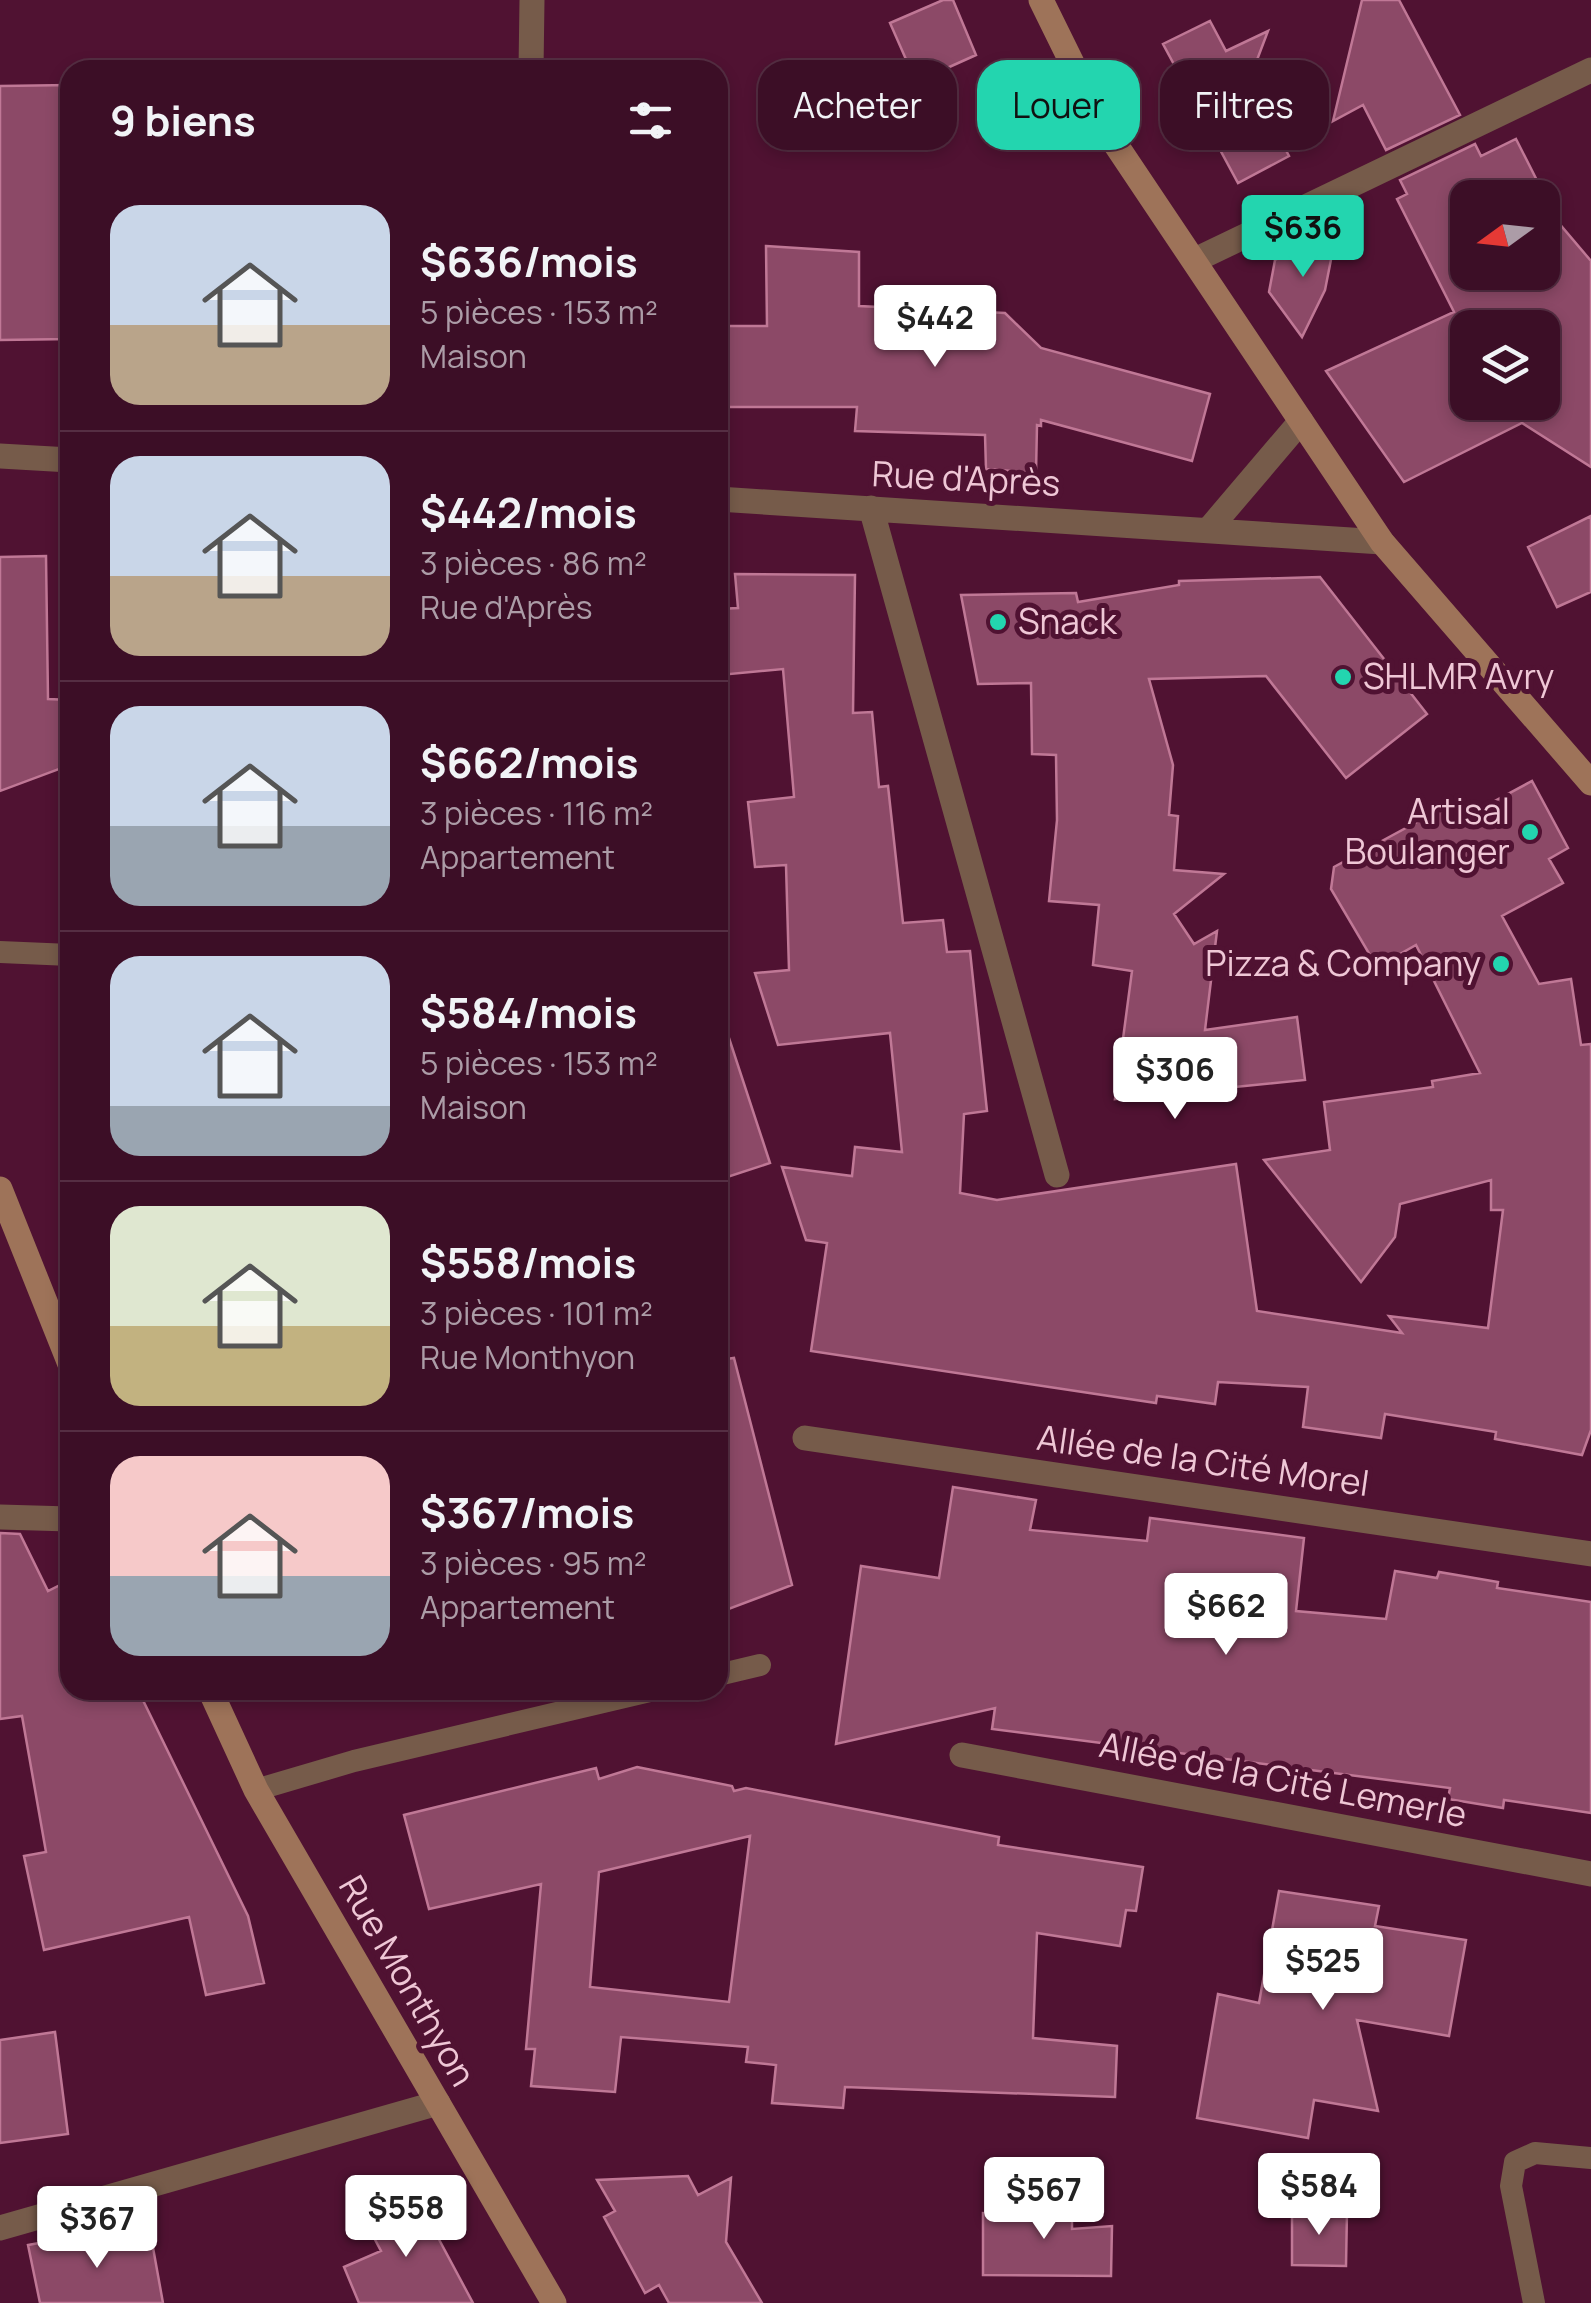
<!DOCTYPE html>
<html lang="fr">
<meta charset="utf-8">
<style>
body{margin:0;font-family:Manrope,sans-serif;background:#43172e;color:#f1f3f6;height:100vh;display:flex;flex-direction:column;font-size:38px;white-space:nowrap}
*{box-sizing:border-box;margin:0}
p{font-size:32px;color:#ac9ca7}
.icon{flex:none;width:55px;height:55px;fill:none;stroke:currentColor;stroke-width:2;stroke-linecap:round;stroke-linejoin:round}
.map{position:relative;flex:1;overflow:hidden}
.side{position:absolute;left:60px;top:60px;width:668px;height:1640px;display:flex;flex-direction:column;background:#3c0e26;border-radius:30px;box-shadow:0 5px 15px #0003,0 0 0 2px #552e43}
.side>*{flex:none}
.top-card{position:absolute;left:758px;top:60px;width:682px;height:90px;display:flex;gap:20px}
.needle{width:65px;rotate:255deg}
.buttons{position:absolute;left:1450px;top:180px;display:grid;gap:20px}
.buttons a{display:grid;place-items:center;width:110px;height:110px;border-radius:20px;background:#3c0e26;box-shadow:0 5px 15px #0003,0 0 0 2px #552e43;font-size:50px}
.price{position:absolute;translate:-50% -85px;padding:0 22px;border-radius:10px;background:#fff;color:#222;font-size:32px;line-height:65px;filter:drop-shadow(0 2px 5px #0008)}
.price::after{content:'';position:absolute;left:50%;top:60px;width:30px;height:22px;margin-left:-15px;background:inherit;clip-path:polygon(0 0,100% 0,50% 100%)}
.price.current{background:#23d5af;color:#111}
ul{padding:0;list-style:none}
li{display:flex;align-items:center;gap:30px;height:250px;padding:0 50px}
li+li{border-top:2px solid #552e43}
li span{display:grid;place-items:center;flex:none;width:280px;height:200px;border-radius:30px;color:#555}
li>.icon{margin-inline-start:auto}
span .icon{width:120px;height:120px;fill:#fffc;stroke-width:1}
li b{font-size:42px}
h2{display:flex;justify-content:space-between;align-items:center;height:120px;padding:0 50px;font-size:42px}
.tag{padding:0 35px;border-radius:30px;background:#3c0e26;box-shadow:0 5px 15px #0003,0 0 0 2px #552e43;font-size:35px;line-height:90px}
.tag.current{background:#23d5af;color:#111}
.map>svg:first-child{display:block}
.building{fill:#8c4967;stroke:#c07896;stroke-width:2.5;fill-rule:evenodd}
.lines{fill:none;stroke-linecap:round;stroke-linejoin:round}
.lane{stroke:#765b4a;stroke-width:22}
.street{stroke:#765b4a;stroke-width:25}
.secondary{stroke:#9e7359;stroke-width:25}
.poi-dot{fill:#23d5af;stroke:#501232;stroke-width:4}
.labels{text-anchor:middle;stroke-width:10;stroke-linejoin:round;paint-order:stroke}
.street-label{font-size:35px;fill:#efc7d6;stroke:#501232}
.poi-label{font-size:35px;fill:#efc7d6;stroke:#501232;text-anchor:start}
</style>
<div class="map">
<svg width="1591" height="2303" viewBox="0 0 1591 2303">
<rect width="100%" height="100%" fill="#501232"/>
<!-- building -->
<path class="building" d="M943,0H953L976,55L916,82L890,23Z
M1362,0H1399L1460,115L1386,150L1363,105L1333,121Z
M1210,21L1226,51L1268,31L1249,81L1289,156L1238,183L1163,44Z
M70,85V339L0,340V86Z
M1516,139L1558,222L1591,261V467L1522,423L1404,482L1326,371L1454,312L1397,199L1407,194L1400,180L1475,144L1481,156ZM1468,198H1542V272H1468ZM1468,328H1542V402H1468Z
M1337,229L1325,290L1302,337L1269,292L1275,260Z
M766,246L859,252V306L1005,313L1041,348L1210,394L1192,461L1041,420V426L1037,425L1036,473L986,469L985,435L855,431L857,407H718V326H767Z
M1591,516V592L1557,607L1528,547Z
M46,556L48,699L70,700V765L0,791V557Z
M735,574L855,575L853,713L872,712L879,787L888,786L903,923L943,920L947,952L970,951L987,1111L964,1114L960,1193L997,1200L1236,1164L1257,1311L1402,1333L1389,1316L1488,1328L1503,1210H1491V1180L1400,1204L1395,1237L1361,1282L1264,1160L1330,1150L1324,1102L1433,1087L1432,1081L1480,1073L1416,945L1377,967L1331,889L1334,867L1441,809L1450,825L1532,781L1568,848L1549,859L1563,883L1502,916L1539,984L1571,979L1581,1045L1591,1044V1430L1582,1455L1495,1439L1496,1432L1385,1414L1381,1438L1303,1427L1308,1387L1218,1382L1215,1404L1157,1396L1156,1403L811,1351L827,1243L806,1240L782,1167L852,1176L855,1147L902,1152L890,1033L778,1045L755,973L789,970L786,865L755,867L748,802L794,797L783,669L720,675L718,609L738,608Z
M1320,577L1427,714L1346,778L1266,676L1149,679L1173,765L1169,815L1178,816L1174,870L1224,874L1174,914L1194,944L1217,931L1205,1030L1297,1017L1305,1080L1115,1099L1132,971L1093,965L1099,905L1049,901L1057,820L1056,755L1032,754L1031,683L978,684L961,595L1076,593L1078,602L1179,585V581Z
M727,1032L770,1163L718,1180V1033Z
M734,1358L792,1585L718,1613V1360Z
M953,1487L1036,1500L1030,1530L1147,1541L1150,1518L1304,1538L1296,1611L1386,1619L1395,1571L1437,1578L1439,1572L1498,1582L1497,1588L1591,1602V1813L1504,1800L1503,1808L1448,1799L1450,1788L992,1729L995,1708L836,1744L861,1566L939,1578Z
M0,1533L20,1534L48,1591L70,1580V1690H138L248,1916L264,1983L206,1995L189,1917L44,1950L24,1856L46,1852L22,1716L0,1719Z
M637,1767L732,1786L734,1791L746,1788L999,1837L998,1845L1143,1867L1136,1911L1126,1910L1120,1946L1037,1933L1033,2038L1117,2046L1115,2097L845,2087L843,2108L772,2103L776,2065L746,2062L748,2047L621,2037L615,2092L531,2086L535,2049H526L541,1884L429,1909L404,1815L596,1768L599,1779ZM750,1836L729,2002L590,1987L599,1872Z
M1279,1891L1379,1906L1375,1926L1466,1940L1449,2036L1357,2020L1378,2111L1314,2100L1308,2138L1197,2118L1218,1994L1259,2003Z
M55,2032L68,2134L0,2143V2040Z
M688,2176L698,2195L731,2178L726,2242L762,2303H669L659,2285L645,2293L604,2217L615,2211L597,2180Z
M412,2189L473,2303H359L344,2267L381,2251L363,2217Z
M1010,2199L1072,2200V2229L1112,2226L1111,2276L983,2275V2213L1010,2215Z
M1292,2211H1347L1346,2266L1292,2265Z
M150,2231L163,2303H40L28,2245L78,2236L80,2244Z"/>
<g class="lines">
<!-- lane -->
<path class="lane" d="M0,952L70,955
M718,1675L760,1665
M256,1790L354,1761L654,1690
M1534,2303L1511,2186L1515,2162L1535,2153L1591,2158"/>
<!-- street -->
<path class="street" d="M531,70L532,0
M1195,260L1591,70
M0,456L70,460
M718,499L1382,542
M871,508L1057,1175
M1210,528L1301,421
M805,1438L1591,1554
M0,1517L70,1519
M962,1755L1591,1874
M0,2228L438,2103"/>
<!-- secondary -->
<path class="secondary" d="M1041,0L1102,124L1382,542L1591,783
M0,1189L70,1364
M210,1690L256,1790L554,2303"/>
</g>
<!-- markers -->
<g class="poi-dot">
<circle cx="998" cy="622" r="10"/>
<circle cx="1343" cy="677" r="10"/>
<circle cx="1530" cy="832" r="10"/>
<circle cx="1501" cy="964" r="10"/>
</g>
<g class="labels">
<!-- street labels -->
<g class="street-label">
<text transform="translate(966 479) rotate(3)" y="12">Rue d'Après</text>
<text transform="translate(1203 1461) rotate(8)" y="12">Allée de la Cité Morel</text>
<text transform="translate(1283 1780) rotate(11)" y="12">Allée de la Cité Lemerle</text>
<text transform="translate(407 1981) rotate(60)" y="12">Rue Monthyon</text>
</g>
<!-- poi labels -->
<g class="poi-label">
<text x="1018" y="634">Snack</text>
<text x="1363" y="689">SHLMR Avry</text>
<text x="1510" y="824" text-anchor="end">Artisal<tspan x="1510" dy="40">Boulanger</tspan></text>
<text x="1481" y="976" text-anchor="end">Pizza &amp; Company</text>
</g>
</g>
</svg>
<div class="buttons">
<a><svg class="needle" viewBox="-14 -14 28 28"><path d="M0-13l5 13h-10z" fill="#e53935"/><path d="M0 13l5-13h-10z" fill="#ac9ca7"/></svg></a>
<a><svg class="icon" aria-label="layers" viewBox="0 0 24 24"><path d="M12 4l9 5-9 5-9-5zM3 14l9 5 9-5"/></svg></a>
</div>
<b class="price current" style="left:1303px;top:280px">$636</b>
<b class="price" style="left:935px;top:370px">$442</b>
<b class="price" style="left:1175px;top:1122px">$306</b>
<b class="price" style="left:1226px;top:1658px">$662</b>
<b class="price" style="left:1323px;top:2013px">$525</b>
<b class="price" style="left:1319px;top:2238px">$584</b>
<b class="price" style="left:1044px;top:2242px">$567</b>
<b class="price" style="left:406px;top:2260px">$558</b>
<b class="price" style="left:97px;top:2271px">$367</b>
<div class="top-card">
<a class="tag">Acheter</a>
<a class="tag current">Louer</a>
<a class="tag">Filtres</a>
</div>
<section class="side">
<h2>9 biens<svg class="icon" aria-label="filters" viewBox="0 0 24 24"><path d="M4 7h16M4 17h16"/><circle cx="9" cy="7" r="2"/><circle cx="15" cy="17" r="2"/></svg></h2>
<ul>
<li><span style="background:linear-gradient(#c9d6e8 60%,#b9a48a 0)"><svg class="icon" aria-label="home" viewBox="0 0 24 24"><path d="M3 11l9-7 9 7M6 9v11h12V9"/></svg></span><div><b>$636/mois</b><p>5 pièces · 153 m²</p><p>Maison</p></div></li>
<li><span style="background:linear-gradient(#c9d6e8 60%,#b9a48a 0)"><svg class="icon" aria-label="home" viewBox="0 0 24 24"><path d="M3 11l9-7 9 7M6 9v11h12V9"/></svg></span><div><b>$442/mois</b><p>3 pièces · 86 m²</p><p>Rue d'Après</p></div></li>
<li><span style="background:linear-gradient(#c9d6e8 60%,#9aa5b1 0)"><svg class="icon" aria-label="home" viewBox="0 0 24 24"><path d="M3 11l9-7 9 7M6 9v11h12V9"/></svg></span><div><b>$662/mois</b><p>3 pièces · 116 m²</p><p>Appartement</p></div></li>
<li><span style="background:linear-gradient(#c9d6e8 75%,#9aa5b1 0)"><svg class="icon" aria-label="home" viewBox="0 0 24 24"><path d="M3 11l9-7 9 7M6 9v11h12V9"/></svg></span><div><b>$584/mois</b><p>5 pièces · 153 m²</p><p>Maison</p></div></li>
<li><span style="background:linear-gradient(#dfe7d0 60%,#c2b280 0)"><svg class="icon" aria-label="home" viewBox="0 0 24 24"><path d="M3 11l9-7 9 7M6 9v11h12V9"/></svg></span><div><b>$558/mois</b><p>3 pièces · 101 m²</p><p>Rue Monthyon</p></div></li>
<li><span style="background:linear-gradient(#f6c9c9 60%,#9aa5b1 0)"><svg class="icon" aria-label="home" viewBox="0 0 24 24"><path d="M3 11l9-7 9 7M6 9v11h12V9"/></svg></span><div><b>$367/mois</b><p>3 pièces · 95 m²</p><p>Appartement</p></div></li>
</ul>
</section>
</div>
